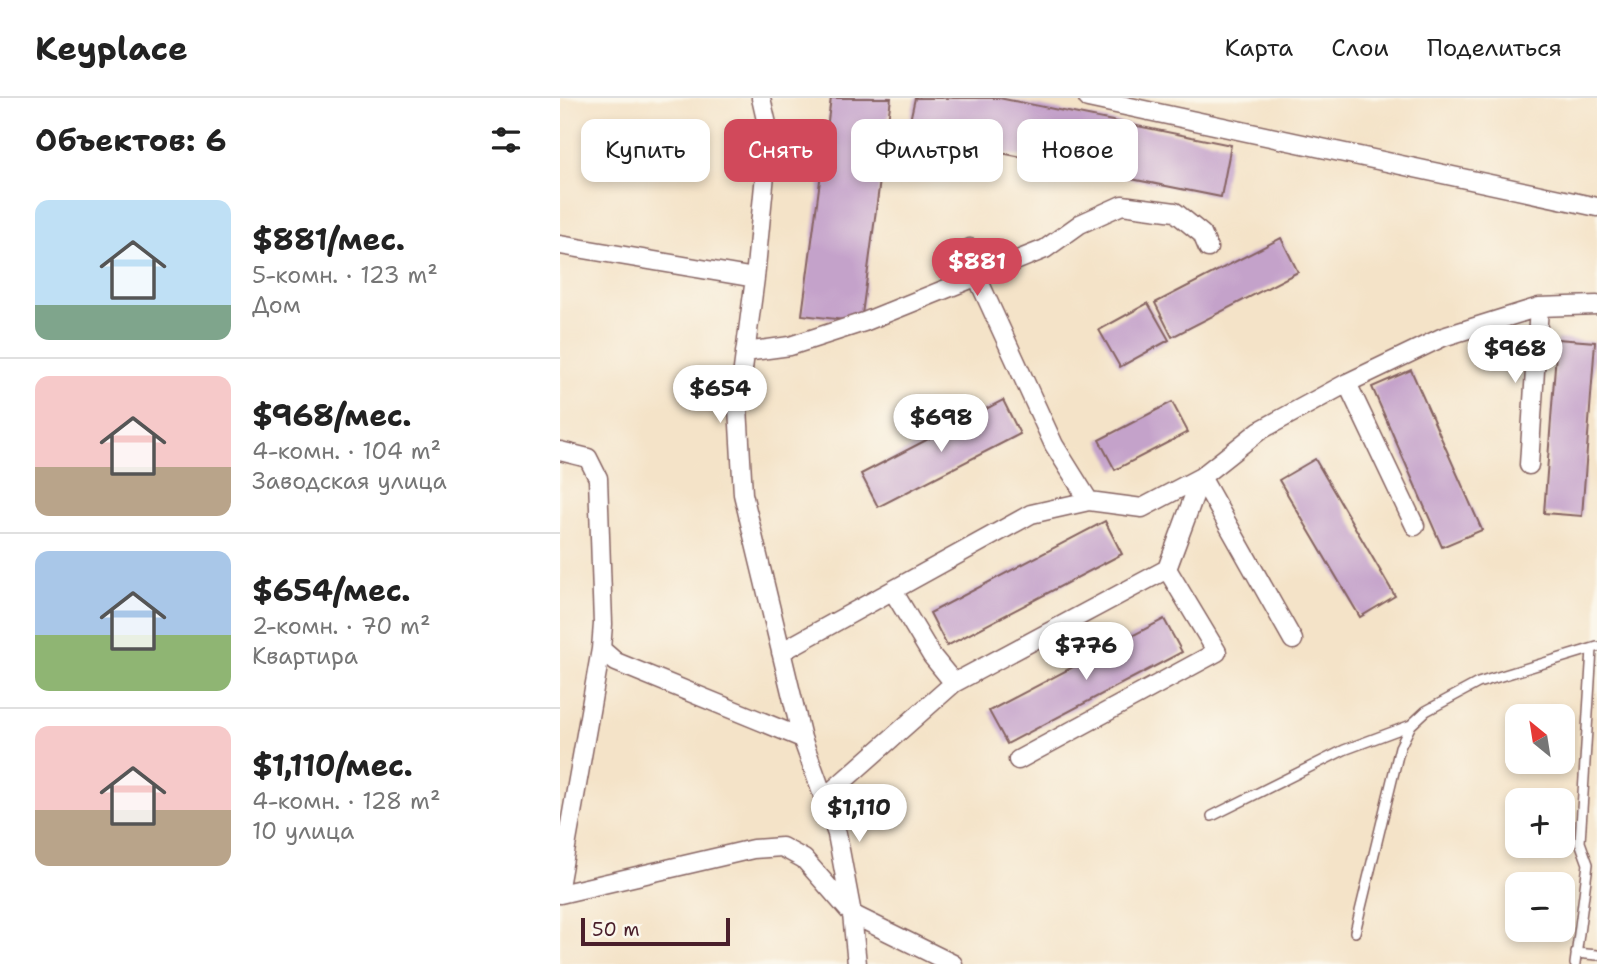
<!DOCTYPE html>
<html lang="ru">
<meta charset="utf-8">
<style>
body{margin:0;font-family:"Shantell Sans",sans-serif;background:#f6f6f6;color:#222;height:100vh;display:flex;flex-direction:column;font-size:26px;white-space:nowrap}
*{box-sizing:border-box;margin:0}
p{font-size:23px;color:#767676}
.icon{flex:none;width:38px;height:38px;fill:none;stroke:currentColor;stroke-width:2;stroke-linecap:round;stroke-linejoin:round}
.map{position:relative;flex:1;overflow:hidden}
.panel{display:flex;flex-direction:column;background:#fff;width:560px}
.panel>*{flex:none}
.hud{position:absolute;left:21px;top:21px;width:665px;height:63px;display:flex;gap:14px}
.needle{width:46px;rotate:330deg}
.controls{position:absolute;left:945px;top:606px;display:grid;gap:14px}
.controls a{display:grid;place-items:center;width:70px;height:70px;border-radius:14px;background:#fff;box-shadow:0 4px 10px #0003;font-size:35px}
.scale{position:absolute;left:21px;bottom:18px;width:149px;box-sizing:border-box;padding-left:7px;border:4px solid #4a1f2b;border-top:0;font-size:19px;line-height:24px;white-space:nowrap;color:#4a1f2b;-webkit-text-stroke:5px #fbf7ec;paint-order:stroke}
.price{position:absolute;translate:-50% -60px;padding:0 16px;border-radius:24px;background:#fff;color:#222;font-size:23px;line-height:46px;filter:drop-shadow(0 2px 4px #0008)}
.price::after{content:'';position:absolute;left:50%;top:42px;width:21px;height:16px;margin-left:-10px;background:inherit;clip-path:polygon(0 0,100% 0,50% 100%)}
.price.active{background:#d1495b;color:#fff}
ul{padding:0;list-style:none}
li{display:flex;align-items:center;gap:21px;height:175px;padding:0 35px}
li+li{border-top:2px solid #e0e0e0}
li span{display:grid;place-items:center;flex:none;width:196px;height:140px;border-radius:14px;color:#555}
li>.icon{margin-inline-start:auto}
span .icon{width:84px;height:84px;fill:#fffc;stroke-width:1}
li b{font-size:30px}
h2{display:flex;justify-content:space-between;align-items:center;height:84px;padding:0 35px;font-size:30px}
.pill{padding:0 24px;border-radius:14px;background:#fff;box-shadow:0 4px 10px #0003;font-size:24px;line-height:63px}
.pill.active{background:#d1495b;color:#fff}
header{display:flex;align-items:center;gap:42px;box-sizing:border-box;height:98px;padding:0 35px;background:#fff;border-bottom:2px solid #e0e0e0}
header strong{font-size:33px}
nav{display:flex;gap:38px;margin-inline-start:auto;font-size:24px}
main{display:flex;flex:1;min-height:0}
.map>svg:first-child{display:block}
.building{fill:#c4a2ca}
.lines{fill:none;stroke-linecap:round;stroke-linejoin:round}
.service-casing{stroke:#866462;stroke-width:12}
.minor-casing{stroke:#866462;stroke-width:21}
.service{stroke:#fff;stroke-width:9}
.minor{stroke:#fff;stroke-width:18}
</style>
<header>
<strong>Keyplace</strong>
<nav><a>Карта</a><a>Слои</a><a>Поделиться</a></nav>
</header>
<main>
<section class="panel">
<h2>Объектов: 6<svg class="icon" aria-label="filters" viewBox="0 0 24 24"><path d="M4 7h16M4 17h16"/><circle cx="9" cy="7" r="2"/><circle cx="15" cy="17" r="2"/></svg></h2>
<ul>
<li><span style="background:linear-gradient(#bfe0f5 75%,#7fa58c 0)"><svg class="icon" aria-label="home" viewBox="0 0 24 24"><path d="M3 11l9-7 9 7M6 9v11h12V9"/></svg></span><div><b>$881/мес.</b><p>5-комн. · 123 m²</p><p>Дом</p></div></li>
<li><span style="background:linear-gradient(#f6c9c9 65%,#b9a48a 0)"><svg class="icon" aria-label="home" viewBox="0 0 24 24"><path d="M3 11l9-7 9 7M6 9v11h12V9"/></svg></span><div><b>$968/мес.</b><p>4-комн. · 104 m²</p><p>Заводская улица</p></div></li>
<li><span style="background:linear-gradient(#a9c7e8 60%,#8fb573 0)"><svg class="icon" aria-label="home" viewBox="0 0 24 24"><path d="M3 11l9-7 9 7M6 9v11h12V9"/></svg></span><div><b>$654/мес.</b><p>2-комн. · 70 m²</p><p>Квартира</p></div></li>
<li><span style="background:linear-gradient(#f6c9c9 60%,#b9a48a 0)"><svg class="icon" aria-label="home" viewBox="0 0 24 24"><path d="M3 11l9-7 9 7M6 9v11h12V9"/></svg></span><div><b>$1,110/мес.</b><p>4-комн. · 128 m²</p><p>10 улица</p></div></li>
</ul>
</section>
<div class="map">
<svg width="1037" height="866" viewBox="0 0 1037 866">
<rect width="100%" height="100%" fill="#fbf7ec"/>
<filter id="ink" filterUnits="userSpaceOnUse"><feTurbulence type="fractalNoise" baseFrequency=".0143" numOctaves="2"/><feDisplacementMap in="SourceGraphic" scale="14" xChannelSelector="R" yChannelSelector="G"/><feConvolveMatrix kernelMatrix="1 2 1 2 8 2 1 2 1" color-interpolation-filters="sRGB"/></filter>
<filter id="wash" filterUnits="userSpaceOnUse"><feTurbulence type="fractalNoise" baseFrequency=".00686" numOctaves="4" result="noise"/><feDisplacementMap in="SourceGraphic" scale="28" xChannelSelector="R" yChannelSelector="G"/><feGaussianBlur stdDeviation="1.57" result="paint"/><feColorMatrix in="noise" values="0 0 0 0 0 0 0 0 0 0 0 0 0 0 0 0 0 1.4 0 .05"/><feComposite in="paint" operator="in"/></filter>
<g filter="url(#wash)">
<rect width="100%" height="100%" fill="#f4e3c8"/>
<g id="blocks">
<!-- building -->
<path class="building" d="M271,0H331L301,224L242,217Z
M355,0H439L671,47L661,99L347,36Z
M721,140L738,174L612,239L595,205Z
M588,205L609,242L560,269L539,232Z
M997,241L1035,244L1022,418L984,415Z
M851,272L922,432L882,449L812,289Z
M443,302L460,336L318,409L301,376Z
M612,304L628,334L555,372L539,342Z
M755,361L835,498L800,519L719,382Z
M545,423L562,456L387,548L370,515Z
M604,521L622,554L447,646L429,613Z"/>
</g>
</g>
<g filter="url(#ink)">
<use href="#blocks" fill-opacity="0" stroke="#866462" stroke-width="2"/>
<g class="lines">
<defs>
<path id="service" d="M652,718L784,652L851,627
M795,834L840,649L851,627L866,613L918,585L1037,549
M1016,855L1037,857
M1015,866L1028,766L1020,744L1032,551"/>
<path id="minor" d="M201,0L209,35L195,180L178,309L183,396L242,640L277,736L292,816L297,866
M528,0L1037,109
M0,147L195,180
M410,150L417,179L494,347L529,403L582,410L641,379L699,333L787,285L883,239L979,209L1037,207
M185,254L230,248L304,224L485,151L520,126L562,107L615,114L642,136L648,150
M787,285L855,428
M0,353L28,360L38,380L43,526L41,551L56,564L242,640
M969,367L979,209
M641,379L733,542
M333,493L372,558L394,585
M221,554L471,416L529,403
M458,662L657,554L607,471
M264,700L394,585L607,471L641,379
M0,783L41,551
M0,796L193,751L222,749L244,761L292,816L393,866"/>
</defs>
<!-- service casing -->
<use href="#service" class="service-casing"/>
<!-- minor casing -->
<use href="#minor" class="minor-casing"/>
<!-- service -->
<use href="#service" class="service"/>
<!-- minor -->
<use href="#minor" class="minor"/>
</g>
</g>
</svg>
<div class="controls">
<a><svg class="needle" viewBox="-14 -14 28 28"><path d="M0-13l5 13h-10z" fill="#e53935"/><path d="M0 13l5-13h-10z" fill="#767676"/></svg></a>
<a>+</a>
<a>−</a>
</div>
<div class="scale">50 m</div>
<b class="price active" style="left:417px;top:200px">$881</b>
<b class="price" style="left:955px;top:287px">$968</b>
<b class="price" style="left:160px;top:327px">$654</b>
<b class="price" style="left:381px;top:356px">$698</b>
<b class="price" style="left:526px;top:584px">$776</b>
<b class="price" style="left:299px;top:746px">$1,110</b>
<div class="hud">
<a class="pill">Купить</a>
<a class="pill active">Снять</a>
<a class="pill">Фильтры</a>
<a class="pill">Новое</a>
</div>
</div>
</main>
